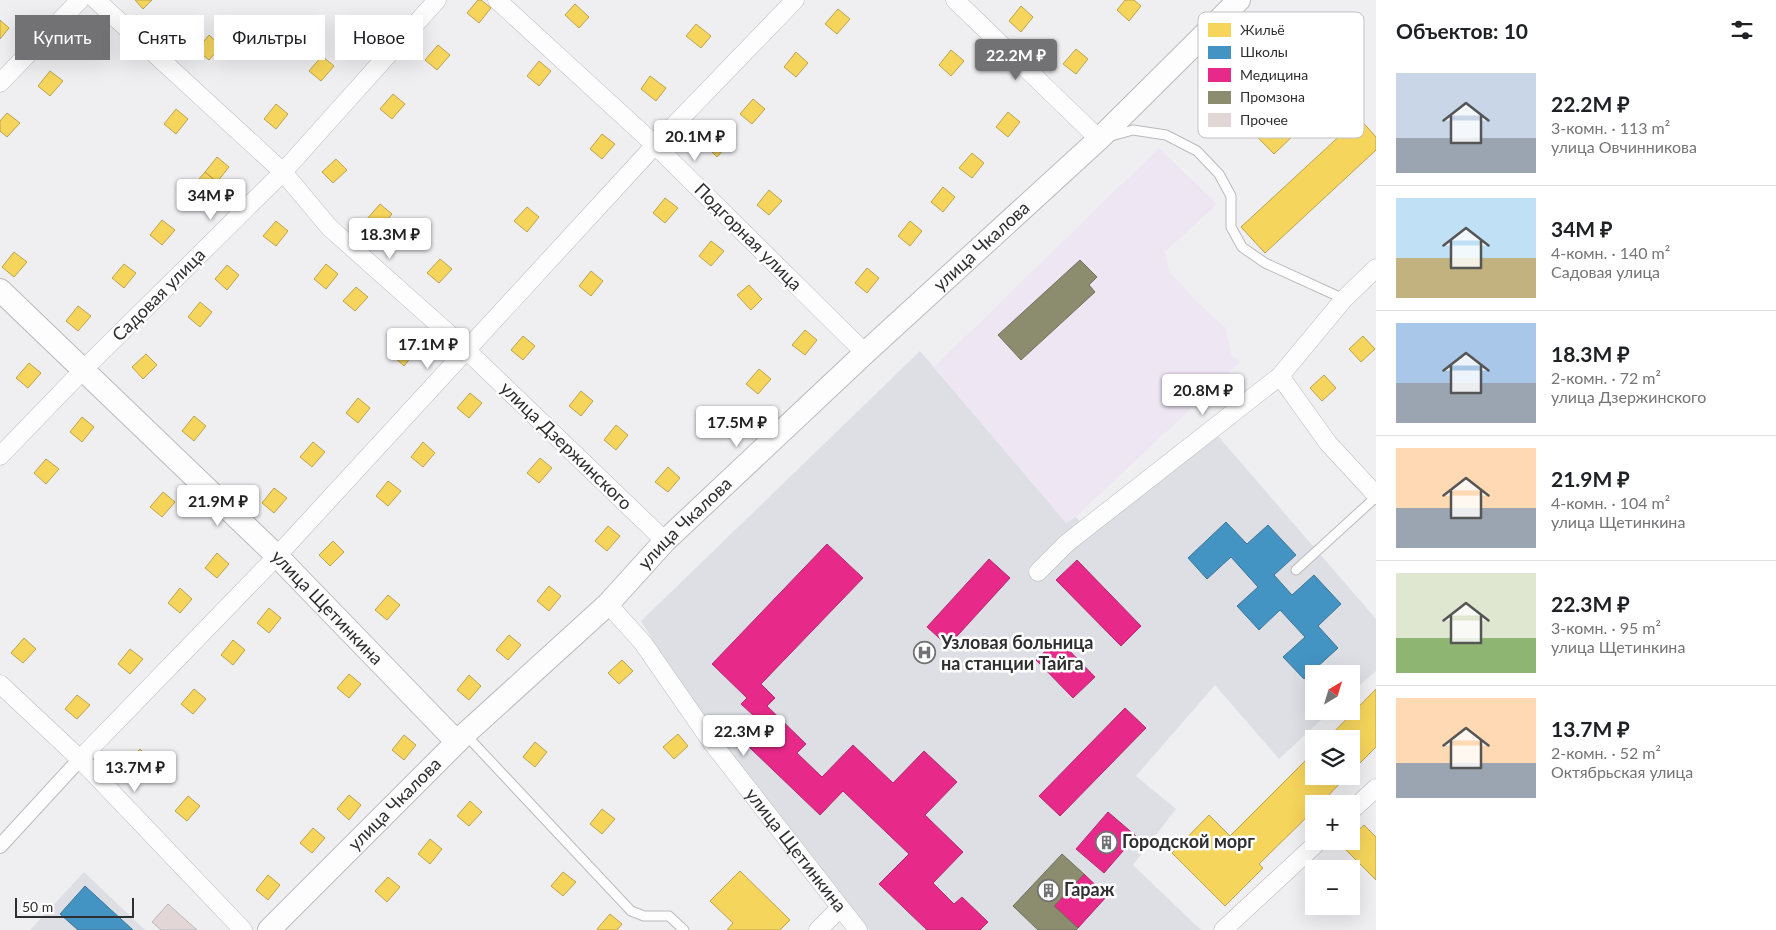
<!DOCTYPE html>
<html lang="ru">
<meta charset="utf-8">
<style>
body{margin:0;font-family:Lato,sans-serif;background:#f2f2f2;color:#202124;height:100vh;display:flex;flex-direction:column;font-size:19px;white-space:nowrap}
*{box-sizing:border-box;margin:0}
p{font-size:16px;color:#757577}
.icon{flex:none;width:28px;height:28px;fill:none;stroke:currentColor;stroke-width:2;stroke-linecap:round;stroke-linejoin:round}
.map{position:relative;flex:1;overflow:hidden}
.panel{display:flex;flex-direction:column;background:#fff;width:400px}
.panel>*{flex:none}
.top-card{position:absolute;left:15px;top:15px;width:475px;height:45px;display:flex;gap:10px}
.needle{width:32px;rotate:38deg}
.fabs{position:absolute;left:1305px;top:665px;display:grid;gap:10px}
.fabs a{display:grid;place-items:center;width:55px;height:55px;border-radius:0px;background:#fff;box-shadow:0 5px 20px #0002;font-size:25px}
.scale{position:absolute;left:15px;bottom:12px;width:119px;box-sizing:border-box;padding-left:5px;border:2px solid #2f2f31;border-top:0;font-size:14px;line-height:18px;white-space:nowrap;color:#2f2f31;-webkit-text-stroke:4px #fff;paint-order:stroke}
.price{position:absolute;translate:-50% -42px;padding:0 11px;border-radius:5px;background:#fff;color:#222;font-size:16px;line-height:32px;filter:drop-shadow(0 1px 2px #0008)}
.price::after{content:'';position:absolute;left:50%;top:30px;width:15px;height:11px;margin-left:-8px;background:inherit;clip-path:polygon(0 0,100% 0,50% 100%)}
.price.on{background:#727275;color:#fff}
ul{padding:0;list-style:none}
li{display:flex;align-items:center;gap:15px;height:125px;padding:0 20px}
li+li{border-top:1px solid #e0e0e0}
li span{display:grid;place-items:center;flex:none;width:140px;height:100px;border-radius:0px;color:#555}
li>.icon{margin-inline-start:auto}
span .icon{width:60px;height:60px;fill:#fffc;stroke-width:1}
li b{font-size:21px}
h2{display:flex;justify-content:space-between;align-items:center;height:60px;padding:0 20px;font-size:21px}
.chip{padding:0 18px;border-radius:0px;background:#fff;box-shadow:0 5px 20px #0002;font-size:18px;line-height:45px}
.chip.on{background:#727275;color:#fff}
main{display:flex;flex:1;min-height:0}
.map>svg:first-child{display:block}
.industrial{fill:#eee6f3}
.built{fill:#dedfe5}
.homes{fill:#f6d55c;stroke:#baa34f}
.schools{fill:#4393c3;stroke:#3d7597}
.health{fill:#e7298a;stroke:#b02b6f}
.industry{fill:#8c8c6e;stroke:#70705c}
.building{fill:#e2d7d6;stroke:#b9b8b9}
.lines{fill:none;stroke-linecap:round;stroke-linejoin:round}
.service-casing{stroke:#bababd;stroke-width:11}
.pedestrian-casing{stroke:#bababd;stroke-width:16}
.minor-casing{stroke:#bababd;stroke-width:19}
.tertiary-casing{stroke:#bababd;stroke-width:24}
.service{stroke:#fdfdfd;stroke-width:9}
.pedestrian{stroke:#fdfdfd;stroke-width:14}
.minor{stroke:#fdfdfd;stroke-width:18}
.tertiary{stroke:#fdfdfd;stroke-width:22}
.labels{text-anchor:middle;stroke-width:5;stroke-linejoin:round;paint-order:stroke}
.street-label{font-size:18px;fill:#2f2f31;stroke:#fff}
.poi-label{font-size:18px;font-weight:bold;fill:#2f2f31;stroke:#fff;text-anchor:start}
.key{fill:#fff;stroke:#c1c1c1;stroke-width:1}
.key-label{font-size:14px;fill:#2f2f31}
</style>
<main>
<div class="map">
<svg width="1376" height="930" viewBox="0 0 1376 930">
<rect width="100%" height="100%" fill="#efeff2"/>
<!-- industrial -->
<path class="industrial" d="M1159,148L1217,204L1165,252L1169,271L1198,303L1226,328L1231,354L1240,362L1076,517L1066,523L934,367Z"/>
<!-- built -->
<path class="built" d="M920,351L1066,523L1076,517L1091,535L1211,428L1376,619V671L1351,693V674H1314V711H1331L1279,759L1215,685L1136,776L1176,809L1133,865L1201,930H870L840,906L741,781L641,621Z
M84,872L145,930H30Z"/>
<!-- homes -->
<path class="homes" d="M135,0H152L143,9Z
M478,0H481L491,8L479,23L467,13Z
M1125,0H1134L1141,6L1129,21L1117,10Z
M575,4L589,17L579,28L565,15Z
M1021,6L1033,17L1021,32L1009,21Z
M838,9L850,19L837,34L825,24Z
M355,17L367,27L355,42L343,32Z
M0,20L9,28L0,39Z
M696,24L711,36L701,48L686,36Z
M89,29L101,39L89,53L76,43Z
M209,35L221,46L209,60L197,50Z
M438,45L450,55L437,70L425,60Z
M1076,49L1088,59L1076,74L1063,64Z
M951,50L964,61L951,76L939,65Z
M796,52L808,63L796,77L784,67Z
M322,56L334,66L321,81L309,71Z
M539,61L551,71L539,86L527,76Z
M50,71L63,81L50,96L38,86Z
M650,76L666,88L656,101L641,89Z
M1246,83L1296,133L1274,154L1225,104Z
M393,94L405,104L392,119L380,109Z
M753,99L765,109L752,124L740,114Z
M276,104L288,114L276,129L264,119Z
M176,109L188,119L176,134L164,124Z
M1008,112L1020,122L1008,137L996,127Z
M7,113L20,123L7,137L0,131V121Z
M1359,118L1376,137V150L1265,253L1241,227Z
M719,132L730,143L717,157L706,146Z
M602,134L615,144L602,159L590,149Z
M972,153L984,163L972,178L959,168Z
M217,157L229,167L217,182L205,172Z
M336,159L347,170L333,183L322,172Z
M205,172L217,182L204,197L192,187Z
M943,187L955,197L943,212L931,202Z
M769,190L782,201L769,215L757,205Z
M665,198L678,208L665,223L653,213Z
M380,204L392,214L380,229L367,219Z
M527,207L539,217L527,232L514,221Z
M162,220L175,230L162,245L150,235Z
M276,221L288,231L276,246L263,236Z
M910,221L922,231L910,246L898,236Z
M711,241L724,251L711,266L699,256Z
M14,252L27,262L14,277L2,267Z
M440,259L452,269L439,283L427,273Z
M124,264L136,273L124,288L112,278Z
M326,264L338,274L326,289L314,279Z
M227,265L239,275L227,290L215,279Z
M867,268L879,278L867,293L855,283Z
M591,271L603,281L591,296L579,286Z
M749,285L762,299L751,310L737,295Z
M356,287L368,297L355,311L343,301Z
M200,302L212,312L200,327L188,317Z
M78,306L91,316L78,331L66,321Z
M805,330L817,340L805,355L792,345Z
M523,336L535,346L523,360L511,350Z
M1363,336L1375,349L1361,362L1349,349Z
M404,341L416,351L404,366L392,355Z
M146,354L157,365L143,379L132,367Z
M29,363L41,373L28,388L16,378Z
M759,369L771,379L758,394L746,384Z
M1324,375L1336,388L1322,401L1310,388Z
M581,391L593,401L581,416L569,406Z
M470,393L482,403L469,418L457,408Z
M358,398L370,408L358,423L346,413Z
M716,407L728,417L716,432L704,422Z
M194,416L206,426L194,441L182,431Z
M82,417L94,427L82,442L70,432Z
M616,425L628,435L616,450L604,440Z
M313,442L325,452L312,467L300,457Z
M423,442L435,453L423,467L411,457Z
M540,458L552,468L539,483L527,473Z
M46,459L59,469L46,484L34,473Z
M668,467L680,478L668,492L655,482Z
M388,481L401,491L388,506L376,496Z
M274,488L287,498L274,513L262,503Z
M163,492L175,502L162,517L150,507Z
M608,526L620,536L607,551L595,541Z
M333,541L344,552L330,566L319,555Z
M217,553L229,564L217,578L205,568Z
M549,586L561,596L549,611L537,601Z
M180,588L192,599L180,613L168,603Z
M388,595L400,605L387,620L375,610Z
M269,608L281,618L269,633L257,623Z
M509,635L521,645L508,660L496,650Z
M24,638L36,649L23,663L11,653Z
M233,640L245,650L233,665L221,655Z
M130,649L143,659L130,674L118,664Z
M622,660L633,671L619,684L608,673Z
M349,674L361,684L349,698L337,688Z
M469,675L481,686L469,700L457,690Z
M194,689L206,699L193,714L181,704Z
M1376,689V747L1351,772V739H1327Z
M77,695L90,705L77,719L65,709Z
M678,734L688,746L674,759L663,747Z
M404,735L416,745L404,760L392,750Z
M535,742L547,752L535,767L523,757Z
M140,749L151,761L137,774L126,763Z
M1314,752V776H1347L1320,804H1314V810L1259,864L1263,868L1225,906L1172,853L1209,815L1230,836Z
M349,795L361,805L349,820L337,809Z
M188,796L200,806L187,821L175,811Z
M470,801L482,812L469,826L457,816Z
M602,809L615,819L602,834L590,824Z
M1364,825L1376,837V880L1342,846L1347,841H1351V837Z
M313,828L325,838L312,853L300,843Z
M430,839L442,849L430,864L418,854Z
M740,871L790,920L780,930H727L733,923L710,901Z
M563,872L576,882L563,896L551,886Z
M268,875L280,885L268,900L256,890Z
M388,877L400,887L387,902L375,891Z
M610,914L622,924L617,930H599L597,929Z"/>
<!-- schools -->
<path class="schools" d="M1226,522L1247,544L1268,525L1296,555L1274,575L1292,595L1314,575L1341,604L1318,626L1338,648L1304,679L1283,657L1305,637L1280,610L1259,630L1237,606L1258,587L1231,557L1207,579L1188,558Z
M85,886L133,930H78L60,914Z"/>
<!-- health -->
<path class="health" d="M827,544L863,578L761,684L775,698L767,706L806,744L797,753L822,777L853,745L893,783L924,751L957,782L925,815L963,852L933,883L954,904L962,897L988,922L980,930H927L879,884L909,854L843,791L820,815L749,747L767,728L741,704L747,698L712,664Z
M989,559L1010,578L948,646L927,627Z
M1077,560L1141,626L1121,646L1056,580Z
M1058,639L1095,677L1073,698L1036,660Z
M1125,708L1146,728L1060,816L1039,796Z
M1108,812L1136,836L1104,873L1076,849Z
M1084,874L1107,896L1078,928L1054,906Z"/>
<!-- industry -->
<path class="industry" d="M1080,260L1097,277L1089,285L1095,292L1021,360L998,335Z
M1062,854L1084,874L1054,906L1078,928L1076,930H1038L1013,906Z"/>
<!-- building -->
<path class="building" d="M168,904L197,930H161L152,922Z"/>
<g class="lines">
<defs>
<path id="service" d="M1111,136L1133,130L1166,135L1197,151L1219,174L1231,196V227L1242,247L1265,263L1344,299
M1296,570L1376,497
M465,734L631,911L644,916H669L684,930"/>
<path id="pedestrian" d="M0,846L80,759"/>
<g id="minor">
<path d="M96,0L283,172L329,227L457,341L665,541"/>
<path d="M497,0L655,145L865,353"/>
<path d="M955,0L1099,139"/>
<path d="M0,83L80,0"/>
<path d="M1280,376L1328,443L1376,495"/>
<path d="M0,456L84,369L283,172L437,0"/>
<path d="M1038,572L1067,543L1280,376L1344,299L1376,268"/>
<path id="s1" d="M608,604L643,643L713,744L858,930"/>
<path d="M0,684L80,759L243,930"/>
<path d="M80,759L277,556L655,145L795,0"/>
<path d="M1351,811L1376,788"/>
<path d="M818,930L840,908"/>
<path d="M1223,930L1319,841"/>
</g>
<g id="tertiary">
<path id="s2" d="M0,290L277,556L457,742"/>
<path id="s3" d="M269,930L465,734L608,604L665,541L865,353L1099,139L1239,0"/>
</g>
</defs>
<!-- service casing -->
<use href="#service" class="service-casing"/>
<!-- pedestrian casing -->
<use href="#pedestrian" class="pedestrian-casing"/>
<!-- minor casing -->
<use href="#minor" class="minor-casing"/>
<!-- tertiary casing -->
<use href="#tertiary" class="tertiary-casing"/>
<!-- service -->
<use href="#service" class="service"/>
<!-- pedestrian -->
<use href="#pedestrian" class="pedestrian"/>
<!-- minor -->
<use href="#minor" class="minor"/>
<!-- tertiary -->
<use href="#tertiary" class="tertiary"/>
</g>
<!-- icons -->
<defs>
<symbol id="hospital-ring" viewBox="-11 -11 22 22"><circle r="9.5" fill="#fff" stroke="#727275" stroke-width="1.5"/><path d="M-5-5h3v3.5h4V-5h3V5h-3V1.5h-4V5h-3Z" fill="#727275"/></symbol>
<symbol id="building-ring" viewBox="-11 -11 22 22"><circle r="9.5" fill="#fff" stroke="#727275" stroke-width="1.5"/><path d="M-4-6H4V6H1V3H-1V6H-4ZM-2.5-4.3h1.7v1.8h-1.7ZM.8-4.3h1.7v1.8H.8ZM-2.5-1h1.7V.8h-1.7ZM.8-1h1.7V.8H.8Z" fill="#727275"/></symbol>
</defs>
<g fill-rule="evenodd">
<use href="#hospital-ring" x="912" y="640" width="25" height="25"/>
<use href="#building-ring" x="1094" y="830" width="25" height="25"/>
<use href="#building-ring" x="1036" y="878" width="25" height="25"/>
</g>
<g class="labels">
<!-- street labels -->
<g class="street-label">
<text transform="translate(748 237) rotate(45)" y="6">Подгорная улица</text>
<text dy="6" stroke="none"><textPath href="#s3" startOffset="988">улица Чкалова</textPath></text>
<text transform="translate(159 295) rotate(-45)" y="6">Садовая улица</text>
<text transform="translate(566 446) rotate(44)" y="6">улица Дзержинского</text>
<text dy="6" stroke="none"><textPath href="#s3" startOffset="582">улица Чкалова</textPath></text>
<text dy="6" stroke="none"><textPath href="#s2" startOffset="456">улица Щетинкина</textPath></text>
<text dy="6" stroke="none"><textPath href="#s3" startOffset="178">улица Чкалова</textPath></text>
<text dy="6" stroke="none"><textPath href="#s1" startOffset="310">улица Щетинкина</textPath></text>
</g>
<!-- poi labels -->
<g class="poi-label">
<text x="941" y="649">Узловая больница<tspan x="941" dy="21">на станции Тайга</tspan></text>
<text x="1122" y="848">Городской морг</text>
<text x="1064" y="896">Гараж</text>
</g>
</g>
<!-- legend -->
<rect x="1198" y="12" width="166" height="126" rx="8" class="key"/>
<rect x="1208" y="23" width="23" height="14" fill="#f6d55c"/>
<rect x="1208" y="46" width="23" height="13" fill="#4393c3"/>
<rect x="1208" y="68" width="23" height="14" fill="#e7298a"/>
<rect x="1208" y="91" width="23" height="13" fill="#8c8c6e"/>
<rect x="1208" y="113" width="23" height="14" fill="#e2d7d6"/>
<g class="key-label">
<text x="1240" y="35">Жильё</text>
<text x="1240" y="57">Школы</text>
<text x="1240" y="80">Медицина</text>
<text x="1240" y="102">Промзона</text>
<text x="1240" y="125">Прочее</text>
</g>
</svg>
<div class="fabs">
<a><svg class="needle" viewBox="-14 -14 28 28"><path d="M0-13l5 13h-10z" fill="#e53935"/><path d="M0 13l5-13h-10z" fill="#757577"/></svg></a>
<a><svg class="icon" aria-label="layers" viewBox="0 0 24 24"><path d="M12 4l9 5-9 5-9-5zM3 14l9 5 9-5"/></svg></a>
<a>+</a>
<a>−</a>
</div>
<div class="scale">50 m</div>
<b class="price on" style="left:1016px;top:81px">22.2M ₽</b>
<b class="price" style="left:695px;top:162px">20.1M ₽</b>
<b class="price" style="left:211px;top:221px">34M ₽</b>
<b class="price" style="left:390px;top:260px">18.3M ₽</b>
<b class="price" style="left:428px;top:370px">17.1M ₽</b>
<b class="price" style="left:1203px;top:416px">20.8M ₽</b>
<b class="price" style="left:737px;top:448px">17.5M ₽</b>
<b class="price" style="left:218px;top:527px">21.9M ₽</b>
<b class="price" style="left:744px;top:757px">22.3M ₽</b>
<b class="price" style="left:135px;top:793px">13.7M ₽</b>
<div class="top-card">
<a class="chip on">Купить</a>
<a class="chip">Снять</a>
<a class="chip">Фильтры</a>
<a class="chip">Новое</a>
</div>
</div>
<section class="panel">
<h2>Объектов: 10<svg class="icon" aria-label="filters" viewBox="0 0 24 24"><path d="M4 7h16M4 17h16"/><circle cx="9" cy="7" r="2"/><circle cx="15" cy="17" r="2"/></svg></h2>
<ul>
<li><span style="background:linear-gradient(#c9d6e8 65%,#9aa5b1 0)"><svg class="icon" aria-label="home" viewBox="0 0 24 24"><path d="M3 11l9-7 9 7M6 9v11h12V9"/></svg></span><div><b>22.2M ₽</b><p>3-комн. · 113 m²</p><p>улица Овчинникова</p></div></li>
<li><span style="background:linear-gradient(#bfe0f5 60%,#c2b280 0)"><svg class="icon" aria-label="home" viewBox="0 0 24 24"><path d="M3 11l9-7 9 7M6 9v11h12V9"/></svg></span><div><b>34M ₽</b><p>4-комн. · 140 m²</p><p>Садовая улица</p></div></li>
<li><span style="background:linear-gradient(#a9c7e8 60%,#9aa5b1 0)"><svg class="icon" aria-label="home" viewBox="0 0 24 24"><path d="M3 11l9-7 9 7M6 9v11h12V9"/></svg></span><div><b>18.3M ₽</b><p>2-комн. · 72 m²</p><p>улица Дзержинского</p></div></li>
<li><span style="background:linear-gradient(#ffd9b3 60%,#9aa5b1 0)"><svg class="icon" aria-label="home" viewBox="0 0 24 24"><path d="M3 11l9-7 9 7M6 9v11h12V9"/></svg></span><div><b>21.9M ₽</b><p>4-комн. · 104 m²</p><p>улица Щетинкина</p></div></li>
<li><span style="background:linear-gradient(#dfe7d0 65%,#8fb573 0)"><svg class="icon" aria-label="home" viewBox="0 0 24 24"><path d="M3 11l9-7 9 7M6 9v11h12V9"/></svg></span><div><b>22.3M ₽</b><p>3-комн. · 95 m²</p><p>улица Щетинкина</p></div></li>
<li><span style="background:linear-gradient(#ffd9b3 65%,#9aa5b1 0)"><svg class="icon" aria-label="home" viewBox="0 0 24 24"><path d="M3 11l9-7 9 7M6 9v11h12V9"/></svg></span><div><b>13.7M ₽</b><p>2-комн. · 52 m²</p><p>Октябрьская улица</p></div></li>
</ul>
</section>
</main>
